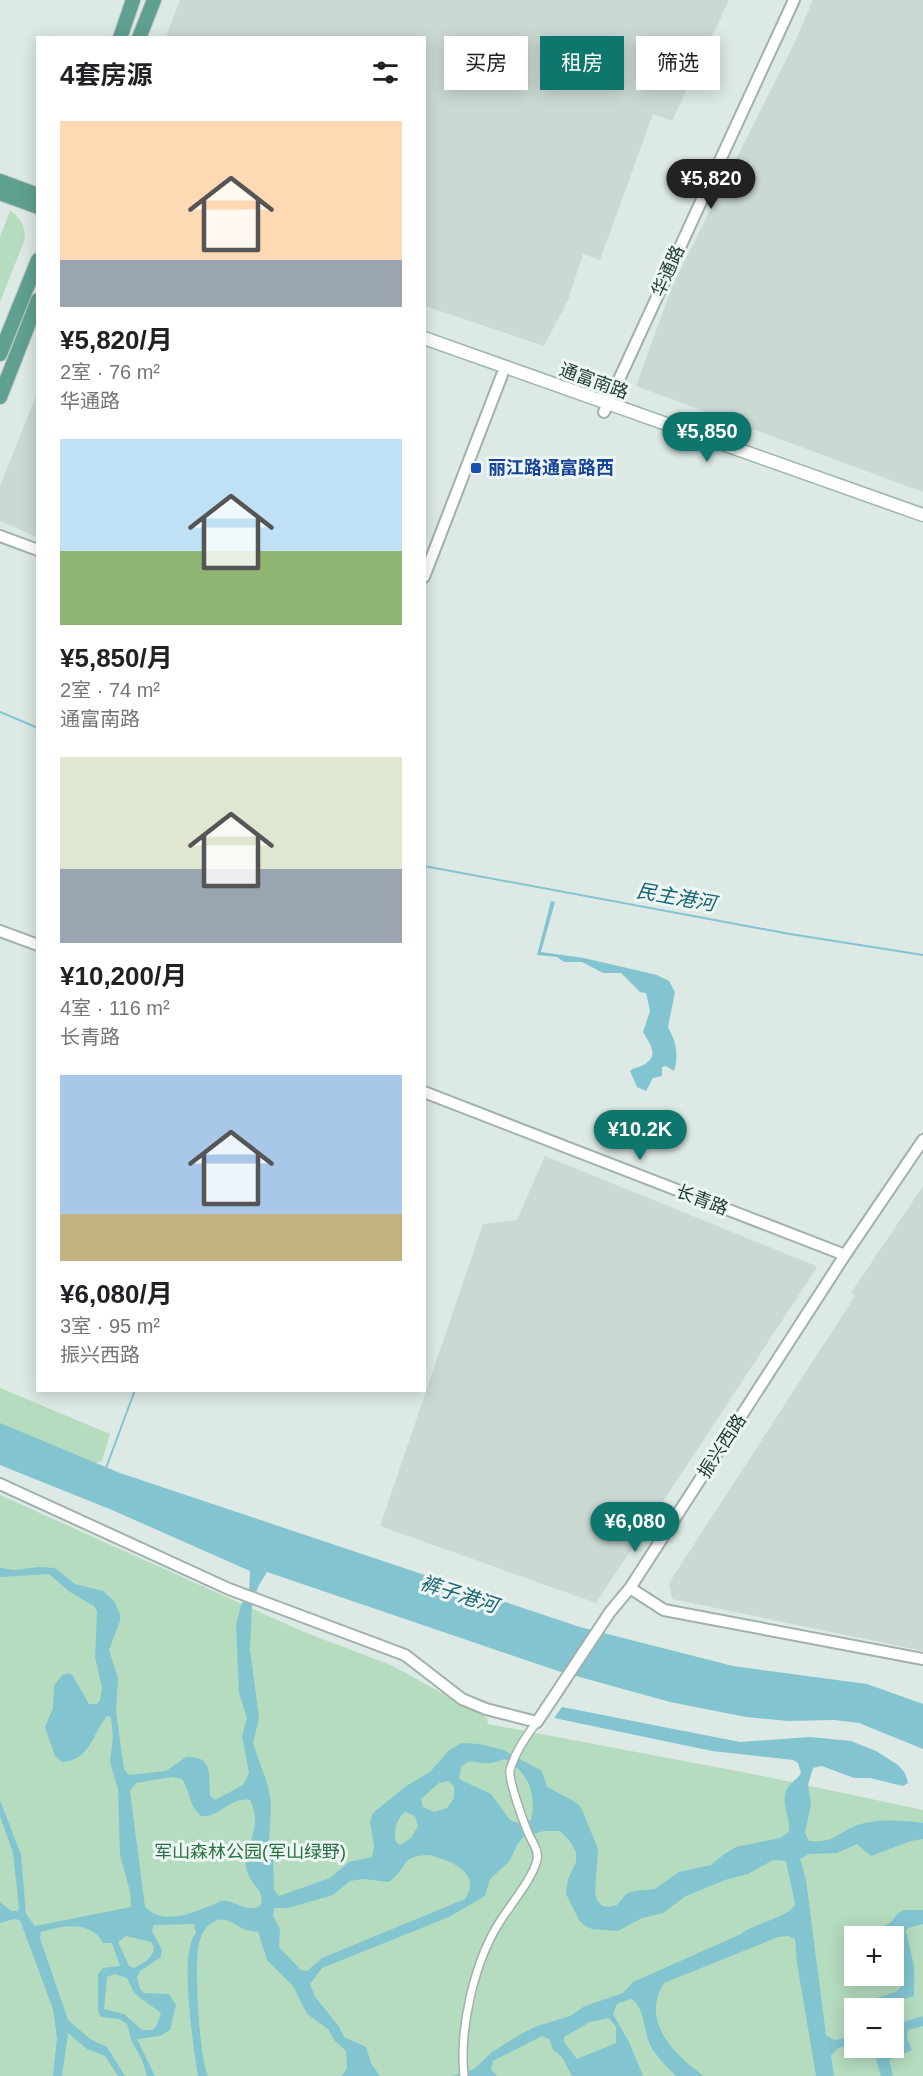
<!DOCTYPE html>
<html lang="zh">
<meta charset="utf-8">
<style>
body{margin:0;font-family:Helvetica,"Noto Sans SC",sans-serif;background:#f2f2f2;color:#202124;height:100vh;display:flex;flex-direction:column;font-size:22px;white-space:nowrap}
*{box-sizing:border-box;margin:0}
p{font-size:20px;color:#757577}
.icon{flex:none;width:33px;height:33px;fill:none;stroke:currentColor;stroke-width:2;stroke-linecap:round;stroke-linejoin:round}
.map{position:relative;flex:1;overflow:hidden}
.drawer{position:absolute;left:36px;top:36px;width:390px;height:1356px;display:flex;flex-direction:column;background:#fff;border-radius:0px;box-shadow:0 3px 15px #0003}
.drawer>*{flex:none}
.hud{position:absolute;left:444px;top:36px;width:388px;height:54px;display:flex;gap:12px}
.buttons{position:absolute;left:844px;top:1926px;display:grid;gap:12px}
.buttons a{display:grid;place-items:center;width:60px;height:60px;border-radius:0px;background:#fff;box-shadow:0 3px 15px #0003;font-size:30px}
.price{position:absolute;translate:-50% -51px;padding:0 14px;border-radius:21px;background:#0f766e;color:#fff;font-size:20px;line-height:39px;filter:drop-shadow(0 2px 3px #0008)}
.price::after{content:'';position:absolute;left:50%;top:36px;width:18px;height:14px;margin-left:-9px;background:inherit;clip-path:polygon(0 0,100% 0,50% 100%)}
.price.active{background:#222;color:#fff}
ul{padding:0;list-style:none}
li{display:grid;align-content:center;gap:12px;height:318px;padding:0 24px}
li span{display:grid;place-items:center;height:186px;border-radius:0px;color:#555}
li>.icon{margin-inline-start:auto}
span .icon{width:108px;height:108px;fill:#fffc;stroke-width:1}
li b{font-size:26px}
h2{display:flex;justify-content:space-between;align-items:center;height:72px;padding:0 24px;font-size:26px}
.tag{padding:0 21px;border-radius:0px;background:#fff;box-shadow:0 3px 15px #0003;font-size:21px;line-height:54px}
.tag.active{background:#0f766e;color:#fff}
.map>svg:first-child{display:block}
.built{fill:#cbd9d3}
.green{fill:#b5dcbf;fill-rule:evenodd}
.water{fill:#82c5d1;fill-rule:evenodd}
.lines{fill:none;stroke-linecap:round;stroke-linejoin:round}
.stream{stroke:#82c5d1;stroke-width:2}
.pedestrian-casing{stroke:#a0b1ab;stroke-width:10}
.tertiary-casing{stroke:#a0b1ab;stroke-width:14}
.secondary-casing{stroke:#9cb5ac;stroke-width:15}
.primary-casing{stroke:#bcc4c2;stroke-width:16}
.pedestrian{stroke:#fff;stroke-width:7}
.tertiary{stroke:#fff;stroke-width:10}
.secondary{stroke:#fff;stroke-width:12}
.primary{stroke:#60a090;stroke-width:14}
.transit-dot{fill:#1a4fb4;stroke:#edf6f2;stroke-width:2}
.labels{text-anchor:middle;stroke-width:6;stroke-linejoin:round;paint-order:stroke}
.street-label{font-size:18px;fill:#1e3932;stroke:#edf6f2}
.transit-label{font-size:18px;font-weight:bold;fill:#164399;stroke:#edf6f2;text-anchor:start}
.park-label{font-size:18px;fill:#287044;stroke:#edf6f2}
.water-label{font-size:20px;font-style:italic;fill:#186675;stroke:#edf6f2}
</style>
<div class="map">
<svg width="923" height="2076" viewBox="0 0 923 2076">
<rect width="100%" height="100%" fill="#dde9e4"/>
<!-- built -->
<path class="built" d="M180,0H729L672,121L653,114L600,260L583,254L568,300L544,346L425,306L424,38L166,37Z
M813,0H923V492L636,386L673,284L793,46Z
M37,393L38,537H37L0,521V486Z
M545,1156L816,1266V1269L596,1603L380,1526L483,1224L517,1220Z
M923,1186V1651L672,1599L669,1583L855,1296L851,1293Z"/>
<!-- green -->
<path class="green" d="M10,211C21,217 25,227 25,239L0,302V237Z
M0,1388L110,1434L102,1461L93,1464L0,1424Z
M0,1495L304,1632L391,1665L487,1718L488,1724L758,1775L923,1810V2076H0ZM855,1936H894V1976H855ZM855,2008H894V2048H855Z"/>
<!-- water -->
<path class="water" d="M551,901L555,902L541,952L584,958L657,975L669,981L675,992L668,1027C676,1042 679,1054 674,1071L666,1066L662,1067V1076L653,1078L646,1091L637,1087L630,1071C634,1067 638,1068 643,1065C661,1056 649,1043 643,1032L650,1011L646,993L640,992L621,973H603L582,962H564L557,957L537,955Z
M0,1423L120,1473L580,1627L733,1666L867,1684L923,1704V1749L859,1723L834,1720L788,1721L746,1717L670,1702L558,1671L267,1572L258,1587L252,1605L250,1649L259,1718L253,1743L268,1786L271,1803L269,1841L273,1854L274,1890L279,1896L330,1878L349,1862L372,1857L374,1846L370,1821L373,1813L406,1786L430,1772L449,1750L462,1743L479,1744L503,1750L542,1771L547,1787L572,1800L580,1806L583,1812L598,1849L595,1892L597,1900L602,1906L609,1907L617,1905L626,1894L634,1891L655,1889L679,1872L711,1865L723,1855L736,1847L780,1838L789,1832C791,1818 779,1801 788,1787C792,1781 797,1780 801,1773L798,1763L793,1760L712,1751L554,1718L562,1707L740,1742L810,1737L851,1741L876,1751L898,1765L905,1773L908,1783L903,1786L870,1778H854L822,1766L813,1768L808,1785L811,1804L805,1833L809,1841C833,1843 835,1835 853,1827C871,1818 903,1820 923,1823V1839L911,1841L871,1856L857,1844L837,1853L809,1854L800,1859L806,1880L826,2035L834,2040L855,2036V2043L838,2048L831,2055L834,2076H816L797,1963L795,1939L788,1936L778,1937L664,1983C640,2021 674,2055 704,2076H676C668,2068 657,2057 651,2047C643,2032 646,2008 631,1999L617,2004L613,2014L629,2042L643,2076H572L562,2057L553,2050L549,2039L542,2036L493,2061L491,2069L497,2076H452L474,2069L492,2052L521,2034L537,2026L570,2016L585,2006L623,1993L633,1982L741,1934C753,1924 791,1916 795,1904L786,1861L773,1860L748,1874L725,1880L686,1896L663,1913L642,1918L618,1931L592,1929L585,1926L579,1920L566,1894L568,1879L576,1862V1852L570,1841L560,1831H544L523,1837L517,1845L509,1862L490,1879L485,1896L449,1917L322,1968L310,1984L315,1997L338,2025L344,2037L366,2047L371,2063L380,2076H342L347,2068L346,2051L334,2040L328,2029L307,2014L293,1986L267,1960L258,1932C253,1931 248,1931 244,1929C235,1925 226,1916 215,1921C206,1925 201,1935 199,1943C194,1966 199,2056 208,2076H198C194,2050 178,1950 196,1933L194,1924L154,1925L152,1931L162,1950L161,1957L140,1971L137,1977L140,1989L144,1993L169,1994L176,2005L170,2030L160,2036L137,2039L155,2076H147L142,2060L132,2042L127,2024L119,2019L101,2017L98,2011V1974L103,1968L120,1966L112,1943H103C91,1920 62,1925 41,1932L40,1938L68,2020L90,2039L107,2047L125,2076H118L105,2056L87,2049L68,2033L62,2076H53L57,2038L53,2009L20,1920L13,1919L0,1923V1902L11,1911H17L19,1908L13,1853L0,1816V1800L21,1855L26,1914L35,1926L131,1907L130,1892L120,1855L118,1789L110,1762L113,1736L111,1717L107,1716C92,1734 91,1760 62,1762L55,1756L45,1727L53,1708L54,1686L62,1675L70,1673L73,1676L89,1704H97L100,1701L102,1688L95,1657L97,1611L94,1606L70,1592L49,1574L0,1577V1568L14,1570L39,1567L55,1568L75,1584L103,1591L114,1601L120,1614V1621L109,1650L118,1678L116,1711L124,1769L129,1775L166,1771L186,1757C215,1755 208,1778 210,1796L215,1800L243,1785L249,1773L242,1736L247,1718L239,1693L236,1625L241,1605L249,1592L250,1571L112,1510L0,1465ZM505,1759C528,1772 537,1794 531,1820L523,1825L510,1820L491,1794L459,1779L461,1767C472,1756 478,1765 490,1763C495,1763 500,1760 505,1759ZM172,1777L182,1779C190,1791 189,1806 201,1816C220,1818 231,1796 250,1800C263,1827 247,1839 246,1864C246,1884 268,1890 260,1906C245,1914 236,1899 221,1901C200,1910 165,1928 145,1907L130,1791L136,1783ZM449,1781L454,1787V1798L447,1808L434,1812L423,1807L421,1799L439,1783ZM405,1812L415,1816L418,1826L411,1838L400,1845L396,1842C393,1831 396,1820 405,1812ZM429,1855C449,1860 483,1872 465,1899L322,1958L307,1971L301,1970L279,1947L280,1929L273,1916L274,1908H288L333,1895L350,1881L363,1879L389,1882C408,1869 399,1855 429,1855ZM126,1936L151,1942L154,1947C153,1959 143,1963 134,1968L129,1966L118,1942ZM115,1974L127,1978L133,1991L140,1998L161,2013L157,2025L152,2030H142L124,2014L104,2009L107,1977ZM609,2018L616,2027V2043L577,2059L564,2042V2037L590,2022Z
M904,1910H923V1924L908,1928L906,1931L914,1966V1996L877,2008H864L867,2001L896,1992L901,1987L899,1982L877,1983L871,1976H894V1936H873V1933C878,1927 884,1927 890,1923C896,1918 896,1912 904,1910Z
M923,2016V2026L908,2030L907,2038L912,2050L889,2060L893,2076H881L876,2060L879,2051L894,2048L904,2041L902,2033H894V2025Z"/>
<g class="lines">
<!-- stream -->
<path class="stream" d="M0,712L38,728
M424,866L790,934L923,955
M106,1468L135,1390"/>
<defs>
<path id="pedestrian" d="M464,2076C459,2029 474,1963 499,1923C510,1905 532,1880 537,1860C539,1851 533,1843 529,1835C524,1823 508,1780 510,1770C515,1752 526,1736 537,1722"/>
<path id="tertiary" d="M604,412L794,0
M0,536L38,550
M424,577L502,375
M0,931L38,945
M424,1092L845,1255
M923,1140L845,1255L630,1588L664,1610L923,1659
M0,1484L229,1589L405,1655L462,1699L486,1709L537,1722L610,1612L630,1588"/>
<path id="secondary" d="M424,338L923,515"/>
<path id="primary" d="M120,38L133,0
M139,38L154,0
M0,181L38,195
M0,193L38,207
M0,354L38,260
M0,397L38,300"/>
</defs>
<!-- pedestrian casing -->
<use href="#pedestrian" class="pedestrian-casing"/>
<!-- tertiary casing -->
<use href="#tertiary" class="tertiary-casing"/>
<!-- secondary casing -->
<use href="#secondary" class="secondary-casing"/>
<!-- primary casing -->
<use href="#primary" class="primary-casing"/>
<!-- pedestrian -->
<use href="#pedestrian" class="pedestrian"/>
<!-- tertiary -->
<use href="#tertiary" class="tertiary"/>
<!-- secondary -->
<use href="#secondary" class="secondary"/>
<!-- primary -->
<use href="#primary" class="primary"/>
</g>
<!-- markers -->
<rect class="transit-dot" x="470" y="462" width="12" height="12" rx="3"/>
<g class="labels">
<!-- street labels -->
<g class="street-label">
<text transform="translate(668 271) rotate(-66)" y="6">华通路</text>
<text transform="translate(594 381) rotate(20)" y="6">通富南路</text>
<text transform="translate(702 1200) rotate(21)" y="6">长青路</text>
<text transform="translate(722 1446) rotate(-57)" y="6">振兴西路</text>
</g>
<!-- transit labels -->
<g class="transit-label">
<text x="488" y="474">丽江路通富路西</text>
</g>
<!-- park labels -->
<g class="park-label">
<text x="250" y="1858">军山森林公园(军山绿野)</text>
</g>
<!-- water labels -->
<g class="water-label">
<text transform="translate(676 897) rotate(10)" y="7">民主港河</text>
<text transform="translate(459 1594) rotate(18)" y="7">裤子港河</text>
</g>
</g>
</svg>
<div class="buttons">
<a>+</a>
<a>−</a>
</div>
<b class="price active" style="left:711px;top:210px">¥5,820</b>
<b class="price" style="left:707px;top:463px">¥5,850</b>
<b class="price" style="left:640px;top:1161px">¥10.2K</b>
<b class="price" style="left:635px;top:1553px">¥6,080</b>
<div class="hud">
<a class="tag">买房</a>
<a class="tag active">租房</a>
<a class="tag">筛选</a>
</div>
<section class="drawer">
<h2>4套房源<svg class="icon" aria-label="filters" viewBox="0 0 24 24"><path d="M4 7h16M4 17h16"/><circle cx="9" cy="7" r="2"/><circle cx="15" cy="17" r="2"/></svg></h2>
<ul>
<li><span style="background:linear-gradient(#ffd9b3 75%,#9aa5b1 0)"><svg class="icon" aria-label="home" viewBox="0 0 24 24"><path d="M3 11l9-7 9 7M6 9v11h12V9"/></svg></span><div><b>¥5,820/月</b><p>2室 · 76 m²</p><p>华通路</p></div></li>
<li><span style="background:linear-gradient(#bfe0f5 60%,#8fb573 0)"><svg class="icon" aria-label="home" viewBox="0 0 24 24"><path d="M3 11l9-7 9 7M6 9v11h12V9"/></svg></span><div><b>¥5,850/月</b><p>2室 · 74 m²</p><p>通富南路</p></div></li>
<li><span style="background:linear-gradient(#dfe7d0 60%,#9aa5b1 0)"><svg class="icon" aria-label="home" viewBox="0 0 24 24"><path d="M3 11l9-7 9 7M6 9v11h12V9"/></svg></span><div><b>¥10,200/月</b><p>4室 · 116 m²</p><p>长青路</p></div></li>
<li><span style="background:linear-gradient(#a9c7e8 75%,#c2b280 0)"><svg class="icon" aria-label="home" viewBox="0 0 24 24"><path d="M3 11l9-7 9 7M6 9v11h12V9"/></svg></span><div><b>¥6,080/月</b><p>3室 · 95 m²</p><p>振兴西路</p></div></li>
</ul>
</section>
</div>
